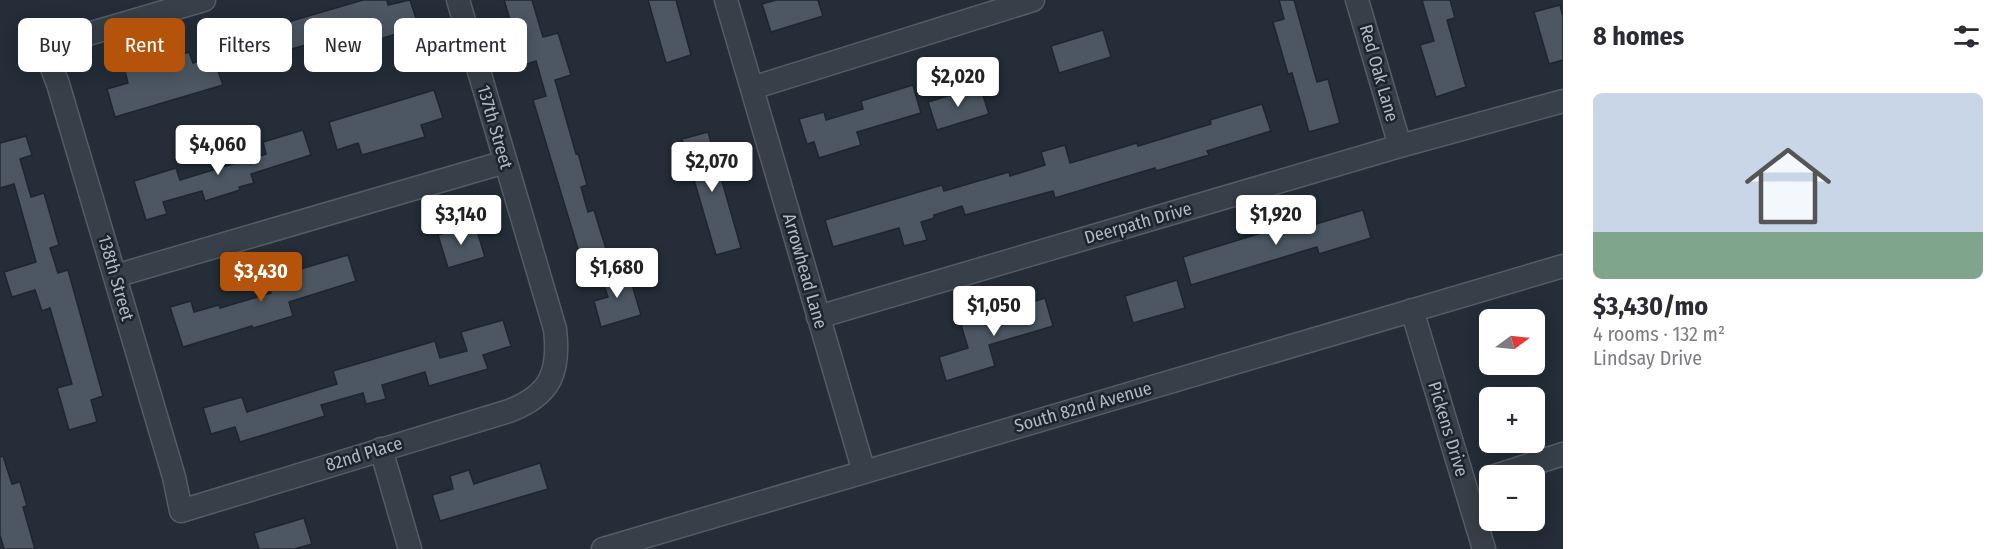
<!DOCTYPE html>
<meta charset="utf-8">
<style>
body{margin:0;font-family:"Fira Sans Condensed",sans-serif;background:#f7f7f7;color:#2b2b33;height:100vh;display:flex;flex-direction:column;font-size:22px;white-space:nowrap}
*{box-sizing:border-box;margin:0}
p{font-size:20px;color:#7c7c81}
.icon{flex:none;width:33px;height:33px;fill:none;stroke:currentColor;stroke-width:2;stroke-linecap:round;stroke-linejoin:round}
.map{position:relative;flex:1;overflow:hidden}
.details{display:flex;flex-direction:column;background:#fff;width:450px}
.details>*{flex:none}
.top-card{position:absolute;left:18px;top:18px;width:570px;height:54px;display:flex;gap:12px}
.needle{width:39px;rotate:75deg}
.tools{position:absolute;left:1479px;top:309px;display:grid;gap:12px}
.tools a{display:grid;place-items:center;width:66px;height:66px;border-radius:9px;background:#fff;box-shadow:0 3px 15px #0003;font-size:30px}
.price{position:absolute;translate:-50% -51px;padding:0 14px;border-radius:6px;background:#fff;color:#222;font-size:20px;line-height:39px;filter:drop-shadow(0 2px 3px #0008)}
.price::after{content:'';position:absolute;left:50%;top:36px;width:18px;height:14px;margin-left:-9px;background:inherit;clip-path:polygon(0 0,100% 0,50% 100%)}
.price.current{background:#b45309;color:#fff}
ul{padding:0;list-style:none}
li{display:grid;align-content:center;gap:12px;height:318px;padding:0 30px}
li span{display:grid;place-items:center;height:186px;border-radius:9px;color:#555}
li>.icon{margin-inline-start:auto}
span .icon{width:108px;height:108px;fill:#fffc;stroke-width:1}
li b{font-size:26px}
h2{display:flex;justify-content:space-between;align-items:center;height:72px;padding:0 30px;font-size:26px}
.tag{padding:0 21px;border-radius:9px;background:#fff;box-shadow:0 3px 15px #0003;font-size:21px;line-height:54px}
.tag.current{background:#b45309;color:#fff}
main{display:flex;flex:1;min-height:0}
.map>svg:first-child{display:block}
.building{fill:#4c5763;stroke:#1e262f;stroke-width:1.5}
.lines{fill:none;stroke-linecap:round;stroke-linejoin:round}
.minor-casing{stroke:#555c66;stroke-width:25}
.minor{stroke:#373f48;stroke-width:22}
.labels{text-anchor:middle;stroke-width:5;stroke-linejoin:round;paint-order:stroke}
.street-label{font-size:18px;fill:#b2b9c4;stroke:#1c242d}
</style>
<main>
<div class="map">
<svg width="1563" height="549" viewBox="0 0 1563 549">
<rect width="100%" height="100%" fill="#242d38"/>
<!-- building -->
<path class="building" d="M363,0H387L388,5L410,0L419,27L377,40L372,25L302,46L218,71L223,85L115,117L107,89L128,83L125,71L189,52L193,63L233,51L230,39Z
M504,0H532L543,37L558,33L571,75L555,80L576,154L578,153L587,185L581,187L588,212L594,210L610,262L584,269L533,100L546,96L536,61L524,65Z
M648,0H676L691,55L666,63Z
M776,0H818L823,16L771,32L762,4Z
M1279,0H1294L1317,82L1328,79L1340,123L1309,132L1292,73L1288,74L1273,22L1284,19Z
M1422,0H1450L1455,18L1447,20L1466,87L1436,97L1420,45L1434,41Z
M1560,5L1563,17V60L1549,64L1534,12Z
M1103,30L1111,57L1059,73L1051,46Z
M913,85L921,113L857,132L861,145L819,158L814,142L807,144L799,119L824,112L826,120L863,109L861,101Z
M980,86L989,114L937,130L928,102Z
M434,90L443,118L421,125L425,137L362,155L358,143L337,150L329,122Z
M1262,104L1271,131L1207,151L1209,155L1156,171L1155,168L1055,198L1053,191L965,215L962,206L934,215V218L921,222L927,240L904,246L899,228L833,247L825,220L942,185L944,191L1009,172L1010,176L1045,165L1041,152L1065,145L1070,163L1137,143L1138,146L1211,124L1210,120Z
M303,130L311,155L251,174L254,183L239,187L240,190L205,201L202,191L163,202L167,214L146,220L134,181L176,168L180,180L266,154L263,142Z
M708,132L741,248L716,255L682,139Z
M26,136L32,155L20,159L31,197L44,193L59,245L50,248L58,273L68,270L103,396L91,400L97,422L69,430L57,388L72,384L50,308L42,311L35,290L12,297L4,272L36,262L14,184L0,188V143Z
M1363,210L1371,238L1319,254L1317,247L1191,285L1183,257L1297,222L1299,229Z
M475,224L485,257L448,268L438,235Z
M348,255L356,281L289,302L293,316L253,328L252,326L183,347L170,307L191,301L194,312L219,305L220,308L271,293L267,279Z
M627,268L641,315L601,327L594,301L608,297L601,276Z
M1177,280L1185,308L1133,323L1125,296Z
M1045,298L1053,326L989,345L995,366L946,381L939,357L968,348L961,325Z
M503,320L511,346L483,355L488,369L429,386L425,372L382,385L386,399L366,404L363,393L321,405L325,416L240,442L235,427L211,434L203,408L242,397L247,412L337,384L333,371L435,341L440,358L467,351L461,332Z
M3,456L12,484L20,482L27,506L23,507L35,549H4L0,535V457Z
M540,463L548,489L440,521L432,495L453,489L450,476L469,470L474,484Z
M304,518L312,544L294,549H259L254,533Z"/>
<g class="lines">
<defs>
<path id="minor" d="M204,0L44,47L58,84L174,477L181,511L509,411C551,395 560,372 555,329L458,0
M726,0L864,472
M1357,0L1400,146
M752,88L1033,0
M115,276L505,162
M1412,310L1484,549
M818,317L1400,146L1563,101
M381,449L410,549
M1495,476L1563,454
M603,549L1563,266"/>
</defs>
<!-- minor casing -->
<use href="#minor" class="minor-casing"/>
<!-- minor -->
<use href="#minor" class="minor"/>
</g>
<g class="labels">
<!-- street labels -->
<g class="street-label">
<text transform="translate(1379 73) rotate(74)" y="6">Red Oak Lane</text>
<text transform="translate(495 127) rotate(74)" y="6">137th Street</text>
<text transform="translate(1138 223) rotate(-16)" y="6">Deerpath Drive</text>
<text transform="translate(805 271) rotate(74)" y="6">Arrowhead Lane</text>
<text transform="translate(116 278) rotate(74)" y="6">138th Street</text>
<text transform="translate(1083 407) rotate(-16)" y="6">South 82nd Avenue</text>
<text transform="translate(1448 429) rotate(73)" y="6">Pickens Drive</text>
<text transform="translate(364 454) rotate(-17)" y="6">82nd Place</text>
</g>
</g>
</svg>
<div class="tools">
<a><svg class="needle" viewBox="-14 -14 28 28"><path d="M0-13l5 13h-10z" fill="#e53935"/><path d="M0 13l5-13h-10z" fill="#7c7c81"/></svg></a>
<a>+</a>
<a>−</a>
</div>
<b class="price" style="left:958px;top:108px">$2,020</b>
<b class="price" style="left:218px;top:176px">$4,060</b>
<b class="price" style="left:712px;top:193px">$2,070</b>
<b class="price" style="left:461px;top:246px">$3,140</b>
<b class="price" style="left:1276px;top:246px">$1,920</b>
<b class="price" style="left:617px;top:299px">$1,680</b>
<b class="price current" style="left:261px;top:303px">$3,430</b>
<b class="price" style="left:994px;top:337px">$1,050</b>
<div class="top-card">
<a class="tag">Buy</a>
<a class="tag current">Rent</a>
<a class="tag">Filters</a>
<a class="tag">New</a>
<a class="tag">Apartment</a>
</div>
</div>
<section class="details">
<h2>8 homes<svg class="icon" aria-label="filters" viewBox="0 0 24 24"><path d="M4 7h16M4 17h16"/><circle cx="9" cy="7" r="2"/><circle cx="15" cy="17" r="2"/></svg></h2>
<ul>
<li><span style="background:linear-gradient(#c9d6e8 75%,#7fa58c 0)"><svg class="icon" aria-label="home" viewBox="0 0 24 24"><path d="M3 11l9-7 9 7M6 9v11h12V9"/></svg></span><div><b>$3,430/mo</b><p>4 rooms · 132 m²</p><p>Lindsay Drive</p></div></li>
</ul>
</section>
</main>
